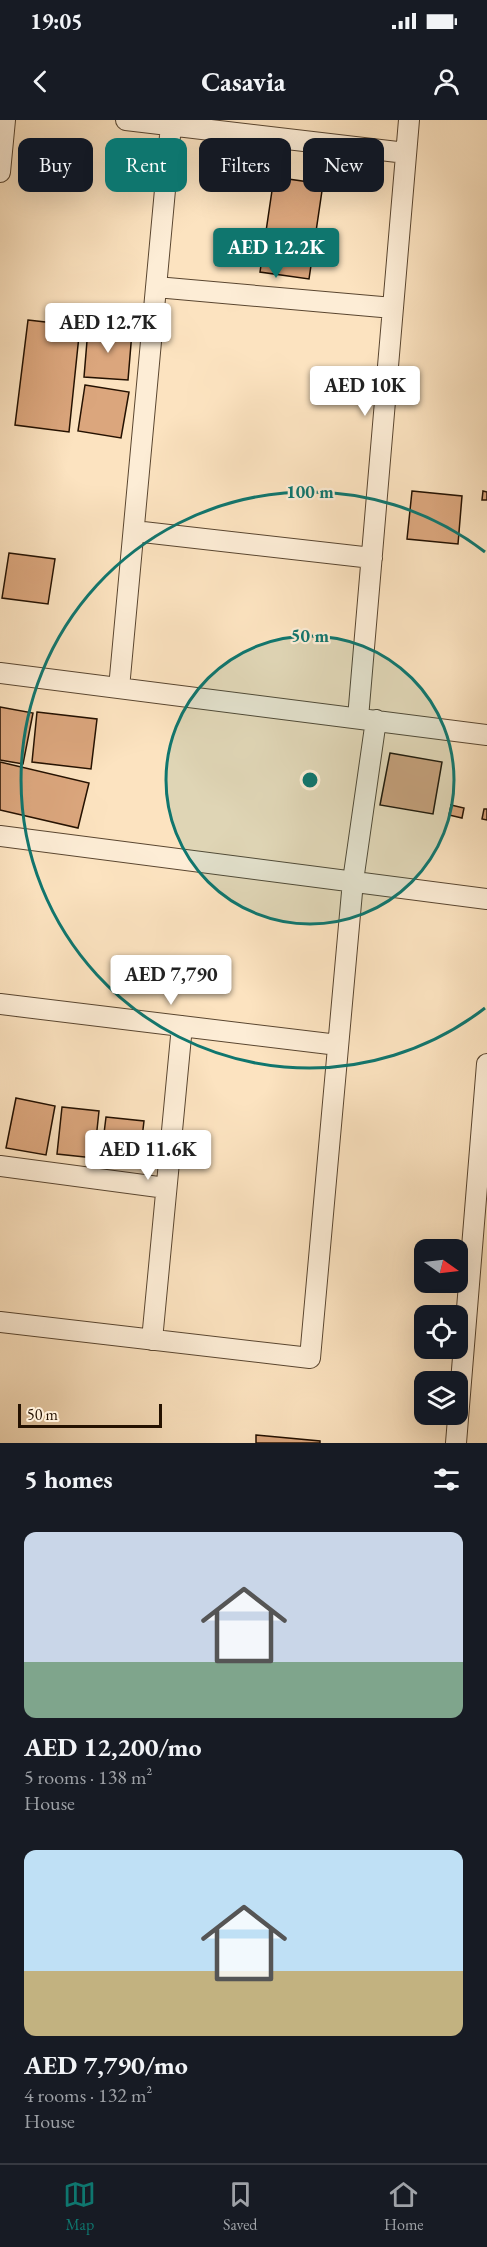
<!DOCTYPE html>
<meta charset="utf-8">
<style>
body{margin:0;font-family:"EB Garamond",serif;background:#20242c;color:#f1f3f6;height:100vh;display:flex;flex-direction:column;font-size:22px;white-space:nowrap}
*{box-sizing:border-box;margin:0}
p{font-size:20px;color:#9ea1a6}
.icon{flex:none;width:33px;height:33px;fill:none;stroke:currentColor;stroke-width:2;stroke-linecap:round;stroke-linejoin:round}
.map{position:relative;height:1323px;overflow:hidden}
.details{display:flex;flex-direction:column;background:#171b24;flex:1}
.details>*{flex:none}
.banner{position:absolute;left:18px;top:18px;width:452px;height:54px;display:flex;gap:12px}
.needle{width:39px;rotate:104deg}
.controls{position:absolute;left:414px;top:1119px;display:grid;gap:12px}
.controls a{display:grid;place-items:center;width:54px;height:54px;border-radius:12px;background:#171b24;box-shadow:0 6px 24px #0002;font-size:30px}
.scale{position:absolute;left:18px;bottom:15px;width:144px;box-sizing:border-box;padding-left:6px;border:3px solid #241100;border-top:0;font-size:16px;line-height:21px;white-space:nowrap;color:#241100;-webkit-text-stroke:4px #fdedd6;paint-order:stroke}
.price{position:absolute;translate:-50% -51px;padding:0 14px;border-radius:6px;background:#fff;color:#222;font-size:20px;line-height:39px;filter:drop-shadow(0 2px 3px #0008)}
.price::after{content:'';position:absolute;left:50%;top:36px;width:18px;height:14px;margin-left:-9px;background:inherit;clip-path:polygon(0 0,100% 0,50% 100%)}
.price.on{background:#0f766e;color:#fff}
ul{padding:0;list-style:none}
li{display:grid;align-content:center;gap:12px;height:318px;padding:0 24px}
li span{display:grid;place-items:center;height:186px;border-radius:12px;color:#555}
li>.icon{margin-inline-start:auto}
span .icon{width:108px;height:108px;fill:#fffc;stroke-width:1}
li b{font-size:26px}
h2{display:flex;justify-content:space-between;align-items:center;height:72px;padding:0 24px;font-size:26px}
.chip{padding:0 21px;border-radius:12px;background:#171b24;box-shadow:0 6px 24px #0002;font-size:21px;line-height:54px}
.chip.on{background:#0f766e;color:#fff}
.status{display:flex;justify-content:space-between;align-items:center;height:42px;padding:0 30px;background:#171b24;direction:ltr}
.status svg{height:16px;fill:currentColor}
header{display:flex;justify-content:space-between;align-items:center;height:78px;padding:0 24px;background:#171b24;font-size:27px;font-weight:700}
.tab-bar{display:flex;justify-content:space-around;align-items:center;height:84px;border-top:2px solid #363941;background:#171b24;font-size:16px;color:#9ea1a6}
.tab-bar a{display:grid;justify-items:center;gap:3px}
.tab-bar .on{color:#0f766e}
.map>svg:first-child{display:block}
.building{fill:#dba67d;stroke:#241100;stroke-width:1.5}
.lines{fill:none;stroke-linecap:round;stroke-linejoin:round}
.minor-casing{stroke:#5a4630;stroke-width:22}
.minor{stroke:#fdedd6;stroke-width:20}
.ring{fill:none;stroke:#0f766e;stroke-width:3}
.centre{fill:#0f766e;stroke:#fdedd6;stroke-width:3}
.ring-label{font-size:18px;text-anchor:middle;font-weight:bold;fill:#0f766e;stroke:#fdedd6;stroke-width:4.5;stroke-linejoin:round;paint-order:stroke}
</style>
<div class="status"><b>19:05</b><svg viewBox="0 0 49 12"><path d="M0 12V9h3v3zM5 12V6h3v6zM10 12V3h3v9zM15 12V0h3v12zM26 1h20v11H26zM47 4h2v5h-2z"/></svg></div>
<header><svg class="icon" aria-label="back" viewBox="0 0 24 24"><path d="M15 5l-7 7 7 7"/></svg>Casavia<svg class="icon" aria-label="person" viewBox="0 0 24 24"><circle cx="12" cy="8" r="4"/><path d="M4 21q1-7 8-7t8 7"/></svg></header>
<div class="map">
<svg width="487" height="1323" viewBox="0 0 487 1323">
<rect width="100%" height="100%" fill="#fce3c0"/>
<filter id="stains"><feTurbulence type="fractalNoise" baseFrequency=".00333" numOctaves="4"/><feColorMatrix values="0 0 0 0 .2 0 0 0 0 .09 0 0 0 0 .02 0 0 0 .5 -.17"/></filter>
<radialGradient id="worn" r=".72"><stop offset=".6" stop-color="#630" stop-opacity="0"/><stop offset="1" stop-color="#630" stop-opacity=".3"/></radialGradient>
<!-- building -->
<path class="building" d="M274,57L323,64L309,159L260,152Z
M28,200L80,206L69,312L15,305Z
M88,209L132,212L128,260L84,257Z
M85,265L129,272L121,318L78,311Z
M412,371L462,376L458,424L407,419Z
M483,371L487,372V380H482Z
M9,433L55,439L48,484L2,478Z
M0,587L33,593L23,644L0,640Z
M37,592L97,599L91,649L32,642Z
M390,633L442,642L433,694L380,685Z
M0,642L89,663L78,708L0,690Z
M451,685L464,688L462,698L449,695Z
M484,689H487V700L482,699Z
M16,978L55,986L46,1035L6,1028Z
M62,987L99,991L94,1038L57,1034Z
M106,997L144,1001L139,1043L101,1038Z
M256,1315L320,1321V1323H256Z"/>
<g class="lines">
<defs>
<path id="minor" d="M126,0L406,33
M0,52L5,0
M156,167L393,188
M134,411L372,438
M0,553L487,615
M119,568L171,5
M358,598L409,0
M0,716L487,779
M0,884L338,925
M0,1046L166,1068
M0,1202L310,1238L353,761L376,600
M152,1220L182,906
M456,1323L487,944"/>
</defs>
<!-- minor casing -->
<use href="#minor" class="minor-casing"/>
<!-- minor -->
<use href="#minor" class="minor"/>
</g>
<!-- distance rings -->
<circle cx="310" cy="660" r="144" fill="#0f766e" fill-opacity=".12"/>
<g class="ring">
<circle cx="310" cy="660" r="144"/>
<path d="M485 888A288 288 0 1 1 485 432"/>
</g>
<circle cx="310" cy="660" r="9" class="centre"/>
<g class="ring-label">
<text x="310" y="378">100 m</text>
<text x="310" y="522">50 m</text>
</g>
<rect width="100%" height="100%" filter="url(#stains)"/>
<rect width="100%" height="100%" fill="url(#worn)"/>
</svg>
<div class="controls">
<a><svg class="needle" viewBox="-14 -14 28 28"><path d="M0-13l5 13h-10z" fill="#e53935"/><path d="M0 13l5-13h-10z" fill="#9ea1a6"/></svg></a>
<a><svg class="icon" aria-label="locate" viewBox="0 0 24 24"><circle cx="12" cy="12" r="6"/><path d="M12 2v4M12 18v4M2 12h4M18 12h4"/></svg></a>
<a><svg class="icon" aria-label="layers" viewBox="0 0 24 24"><path d="M12 4l9 5-9 5-9-5zM3 14l9 5 9-5"/></svg></a>
</div>
<div class="scale">50 m</div>
<b class="price on" style="left:276px;top:159px">AED 12.2K</b>
<b class="price" style="left:108px;top:234px">AED 12.7K</b>
<b class="price" style="left:365px;top:297px">AED 10K</b>
<b class="price" style="left:171px;top:886px">AED 7,790</b>
<b class="price" style="left:148px;top:1061px">AED 11.6K</b>
<div class="banner">
<a class="chip">Buy</a>
<a class="chip on">Rent</a>
<a class="chip">Filters</a>
<a class="chip">New</a>
</div>
</div>
<section class="details">
<h2>5 homes<svg class="icon" aria-label="filters" viewBox="0 0 24 24"><path d="M4 7h16M4 17h16"/><circle cx="9" cy="7" r="2"/><circle cx="15" cy="17" r="2"/></svg></h2>
<ul>
<li><span style="background:linear-gradient(#c9d6e8 70%,#7fa58c 0)"><svg class="icon" aria-label="home" viewBox="0 0 24 24"><path d="M3 11l9-7 9 7M6 9v11h12V9"/></svg></span><div><b>AED 12,200/mo</b><p>5 rooms · 138 m²</p><p>House</p></div></li>
<li><span style="background:linear-gradient(#bfe0f5 65%,#c2b280 0)"><svg class="icon" aria-label="home" viewBox="0 0 24 24"><path d="M3 11l9-7 9 7M6 9v11h12V9"/></svg></span><div><b>AED 7,790/mo</b><p>4 rooms · 132 m²</p><p>House</p></div></li>
</ul>
</section>
<nav class="tab-bar">
<a class="on"><svg class="icon" aria-label="map" viewBox="0 0 24 24"><path d="M3 6l6-2 6 2 6-2v14l-6 2-6-2-6 2zM9 4v14M15 6v14"/></svg>Map</a>
<a><svg class="icon" aria-label="saved" viewBox="0 0 24 24"><path d="M7 4h10v16l-5-4-5 4z"/></svg>Saved</a>
<a><svg class="icon" aria-label="home" viewBox="0 0 24 24"><path d="M3 11l9-7 9 7M6 9v11h12V9"/></svg>Home</a>
</nav>
